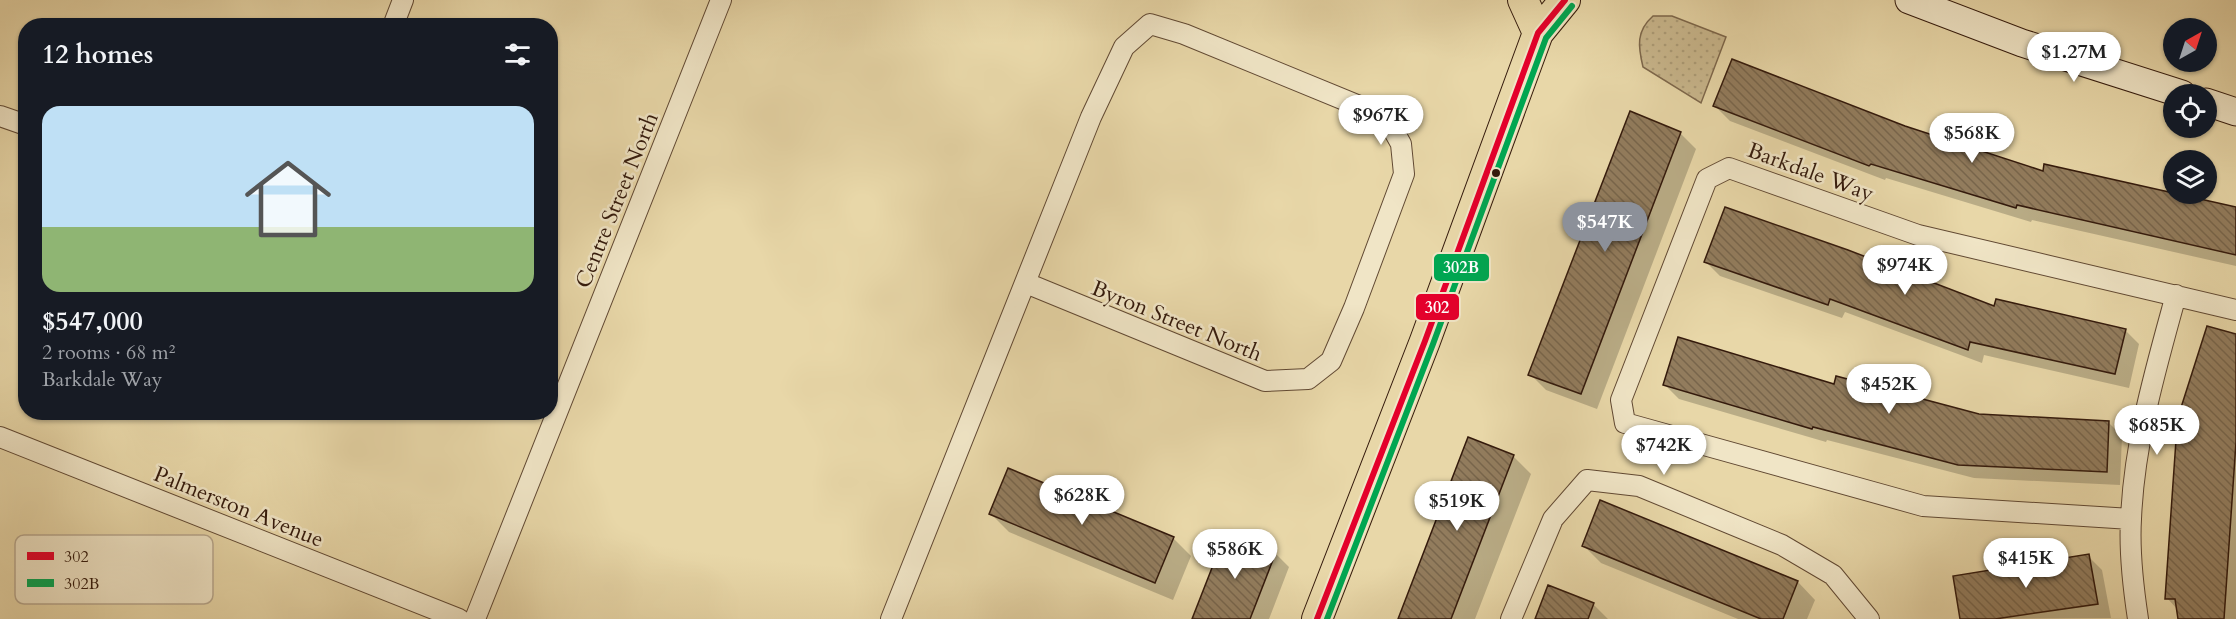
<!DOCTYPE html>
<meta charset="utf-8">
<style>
body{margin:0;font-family:Cardo,serif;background:#242831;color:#f1f3f6;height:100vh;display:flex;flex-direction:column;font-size:22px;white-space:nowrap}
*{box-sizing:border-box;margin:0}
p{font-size:20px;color:#9ea1a6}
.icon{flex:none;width:33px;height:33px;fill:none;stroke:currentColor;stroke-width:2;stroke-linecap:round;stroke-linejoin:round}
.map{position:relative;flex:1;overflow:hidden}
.side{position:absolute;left:18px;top:18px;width:540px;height:402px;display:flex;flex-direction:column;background:#171b24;border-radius:24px;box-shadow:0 2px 4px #0004}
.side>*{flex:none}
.needle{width:39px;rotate:39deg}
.buttons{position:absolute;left:2163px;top:18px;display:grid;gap:12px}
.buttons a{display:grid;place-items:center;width:54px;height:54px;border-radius:50%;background:#171b24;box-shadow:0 2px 4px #0004;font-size:30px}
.price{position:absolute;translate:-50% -51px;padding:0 14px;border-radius:21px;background:#fff;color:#222;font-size:20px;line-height:39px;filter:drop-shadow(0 2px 3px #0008)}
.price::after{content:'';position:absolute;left:50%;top:36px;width:18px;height:14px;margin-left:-9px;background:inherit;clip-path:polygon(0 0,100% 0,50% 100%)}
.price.active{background:#8c9099;color:#fff}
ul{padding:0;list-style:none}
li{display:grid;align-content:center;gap:12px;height:318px;padding:0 24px}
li+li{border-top:2px solid #363941}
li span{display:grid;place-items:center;height:186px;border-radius:18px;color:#555}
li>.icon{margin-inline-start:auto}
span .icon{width:108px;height:108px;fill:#fffc;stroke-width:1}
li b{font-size:26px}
h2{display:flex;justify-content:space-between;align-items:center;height:72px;padding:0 24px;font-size:26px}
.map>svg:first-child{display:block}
.garden{fill:url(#garden-dots);stroke:#7e684c;stroke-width:1.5}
.shadow{fill:#0003}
.building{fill:url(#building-back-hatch);stroke:#341a0c;stroke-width:1.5}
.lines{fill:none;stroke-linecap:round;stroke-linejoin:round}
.street-casing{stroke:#614933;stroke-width:22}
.secondary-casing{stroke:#341a0c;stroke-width:29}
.primary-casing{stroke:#341a0c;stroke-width:32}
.street{stroke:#f0e5c6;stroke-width:20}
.secondary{stroke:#f0e5c6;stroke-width:27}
.primary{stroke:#e8d7a8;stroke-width:30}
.bus-1-casing{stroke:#f0e5c6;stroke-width:10}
.bus-2-casing{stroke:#f0e5c6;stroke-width:10}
.bus-1{stroke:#e4002b;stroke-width:6}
.bus-2{stroke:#00a651;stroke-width:6}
.bus-dot{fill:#341a0c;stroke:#f0e5c6;stroke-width:2}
.labels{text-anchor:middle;stroke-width:5;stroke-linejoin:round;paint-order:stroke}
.street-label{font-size:22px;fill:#341a0c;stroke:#f0e5c6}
.key{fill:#f0e5c6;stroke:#b8a88e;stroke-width:1.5}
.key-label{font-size:16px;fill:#341a0c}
.line-badge{stroke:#f0e5c6;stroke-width:2}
.badge-label{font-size:16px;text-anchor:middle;font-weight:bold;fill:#fff}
</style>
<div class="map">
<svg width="2236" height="619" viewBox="0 0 2236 619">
<defs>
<pattern id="garden-dots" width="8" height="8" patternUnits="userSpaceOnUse" patternTransform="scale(1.5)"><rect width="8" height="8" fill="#c9b78d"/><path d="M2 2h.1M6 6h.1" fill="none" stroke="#ad9d78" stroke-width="1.8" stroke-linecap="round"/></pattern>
<pattern id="building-back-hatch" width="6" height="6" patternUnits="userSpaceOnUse" patternTransform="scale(1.5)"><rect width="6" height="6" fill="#927c5d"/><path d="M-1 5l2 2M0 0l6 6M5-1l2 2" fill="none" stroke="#78654b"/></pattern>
</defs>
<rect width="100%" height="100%" fill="#e8d7a8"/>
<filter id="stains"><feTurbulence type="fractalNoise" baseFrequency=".00333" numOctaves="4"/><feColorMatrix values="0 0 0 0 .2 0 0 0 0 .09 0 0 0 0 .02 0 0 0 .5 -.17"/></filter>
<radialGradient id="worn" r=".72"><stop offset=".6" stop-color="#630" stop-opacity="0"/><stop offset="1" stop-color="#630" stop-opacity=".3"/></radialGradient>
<!-- garden -->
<path class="garden" d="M1653,16H1672L1726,37L1701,103L1643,67C1638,46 1636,31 1653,16Z"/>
<!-- shadow -->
<path class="shadow" d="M1715,106L1905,127L2044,173L2236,208V266L2032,220L2031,222L1886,178L1885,180L1730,121Z
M1680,133L1696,149L1597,409L1546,390L1530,374Z
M1706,262L2125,330L2139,344L2129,388L1984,355L1982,363L1845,312L1842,318L1720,276Z
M2236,336V619H2180L2178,610L2167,598L2177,443L2173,439Z
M1665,385L1835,386L1979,416L2108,422L2122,436L2120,485L1974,478L1827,440L1826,442L1679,399Z
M1469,439L1514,457L1531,474L1475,619H1399Z
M991,514L1173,538L1191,556L1173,600L1009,532Z
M1584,546L1798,582L1815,600L1807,619H1738L1601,563Z
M1275,553L1289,567L1269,619H1194Z
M2088,556L2102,570L2111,618L1962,619Z
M1593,604L1608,619H1536Z"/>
<!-- building -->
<path class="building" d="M1732,59L1905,126L2043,171L2044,164L2236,207V255L2017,205L2016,208L1871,164L1869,166L1713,106Z
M1630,111L1681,132L1581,394L1528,375Z
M1725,207L1848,250L1994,306L1996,299L2126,329L2115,374L1970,342L1968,350L1830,299L1828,305L1704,262Z
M2207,326L2236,334V442L2224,619H2178L2175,599H2165L2176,440L2171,439Z
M1678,337L1834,384L1836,376L1979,414L2109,421L2107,472L1958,465L1813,427L1812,429L1663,385Z
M1468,437L1514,455L1451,619H1398Z
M1008,468L1174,537L1155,583L989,514Z
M1600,500L1798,581L1783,619H1761L1582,546Z
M1226,532L1276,552L1250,619H1192Z
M2089,554L2098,604L1995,619H1960L1953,576Z
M1548,585L1594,603L1588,619H1535Z"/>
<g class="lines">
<defs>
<path id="street" d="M393,26L403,0
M0,116L26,125
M0,437L459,619
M2131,519L1923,506L1625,423L1621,400L1707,179L1729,168L1918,235L2236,310
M475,619L721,0
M891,619L1091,117L1124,47L1150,24L1184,34L1386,117L1401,144L1404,174L1354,308L1331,361L1308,379L1265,381L1026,283
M1511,619L1553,519L1587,480L1639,486L1782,545L1833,575L1869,619
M2138,619C2133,586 2129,552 2131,519C2134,442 2156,368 2176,295"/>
<path id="secondary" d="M1909,0L2022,43L2182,94
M2206,102L2236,112"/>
<path id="primary" d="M1523,0L1538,33
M1317,619L1425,341L1538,33L1565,0"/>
</defs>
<!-- street casing -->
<use href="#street" class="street-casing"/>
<!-- secondary casing -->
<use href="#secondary" class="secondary-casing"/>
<!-- primary casing -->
<use href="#primary" class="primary-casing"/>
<!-- street -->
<use href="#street" class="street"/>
<!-- secondary -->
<use href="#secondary" class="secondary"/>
<!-- primary -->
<use href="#primary" class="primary"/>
<defs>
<path id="bus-1" d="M1317,619L1425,341L1538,33L1565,0"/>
<path id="bus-2" d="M1327,619L1433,344L1546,38L1572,6"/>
</defs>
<!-- bus-1 casing -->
<use href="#bus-1" class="bus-1-casing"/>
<!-- bus-2 casing -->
<use href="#bus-2" class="bus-2-casing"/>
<!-- bus-1 -->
<use href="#bus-1" class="bus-1"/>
<!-- bus-2 -->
<use href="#bus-2" class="bus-2"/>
</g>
<!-- markers -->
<circle class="bus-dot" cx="1496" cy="173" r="5"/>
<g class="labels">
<!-- street labels -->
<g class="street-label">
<text transform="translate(1811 171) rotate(20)" y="8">Barkdale Way</text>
<text transform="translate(616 200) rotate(-68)" y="8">Centre Street North</text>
<text transform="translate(1177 320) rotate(22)" y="8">Byron Street North</text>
<text transform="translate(239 506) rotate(22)" y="8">Palmerston Avenue</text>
</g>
</g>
<!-- legend -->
<rect x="15" y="535" width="198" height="69" rx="9" class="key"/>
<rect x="27" y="552" width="27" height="8" fill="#e4002b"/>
<rect x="27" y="579" width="27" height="8" fill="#00a651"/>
<g class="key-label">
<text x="64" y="562">302</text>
<text x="64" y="589">302B</text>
</g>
<g class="line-badge">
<rect x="1433" y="253" width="57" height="29" rx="6" fill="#00a651"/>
<rect x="1415" y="293" width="45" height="28" rx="6" fill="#e4002b"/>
</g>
<g class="badge-label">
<text x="1461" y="273">302B</text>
<text x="1437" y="313">302</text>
</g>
<rect width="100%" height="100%" filter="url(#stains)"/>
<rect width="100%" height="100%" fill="url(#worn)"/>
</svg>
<div class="buttons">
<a><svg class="needle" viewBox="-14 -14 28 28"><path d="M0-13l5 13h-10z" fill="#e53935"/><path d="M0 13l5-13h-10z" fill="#9ea1a6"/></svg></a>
<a><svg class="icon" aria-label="locate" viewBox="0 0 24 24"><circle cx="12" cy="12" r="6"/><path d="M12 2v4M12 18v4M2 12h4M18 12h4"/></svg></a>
<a><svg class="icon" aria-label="layers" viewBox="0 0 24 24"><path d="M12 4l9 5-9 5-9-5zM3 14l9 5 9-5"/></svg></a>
</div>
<b class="price" style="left:2074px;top:83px">$1.27M</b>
<b class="price" style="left:1381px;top:146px">$967K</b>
<b class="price" style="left:1972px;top:164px">$568K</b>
<b class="price active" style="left:1605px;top:253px">$547K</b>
<b class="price" style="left:1905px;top:296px">$974K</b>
<b class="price" style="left:1889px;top:415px">$452K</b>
<b class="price" style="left:2157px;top:456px">$685K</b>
<b class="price" style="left:1664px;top:476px">$742K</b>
<b class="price" style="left:1082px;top:526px">$628K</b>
<b class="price" style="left:1457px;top:532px">$519K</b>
<b class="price" style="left:1235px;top:580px">$586K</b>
<b class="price" style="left:2026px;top:589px">$415K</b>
<section class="side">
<h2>12 homes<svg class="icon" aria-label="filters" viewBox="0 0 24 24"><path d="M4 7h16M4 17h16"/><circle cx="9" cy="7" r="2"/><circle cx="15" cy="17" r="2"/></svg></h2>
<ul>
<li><span style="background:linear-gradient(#bfe0f5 65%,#8fb573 0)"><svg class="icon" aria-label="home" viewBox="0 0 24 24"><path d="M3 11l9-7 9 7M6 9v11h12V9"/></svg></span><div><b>$547,000</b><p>2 rooms · 68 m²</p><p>Barkdale Way</p></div></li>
</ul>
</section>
</div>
